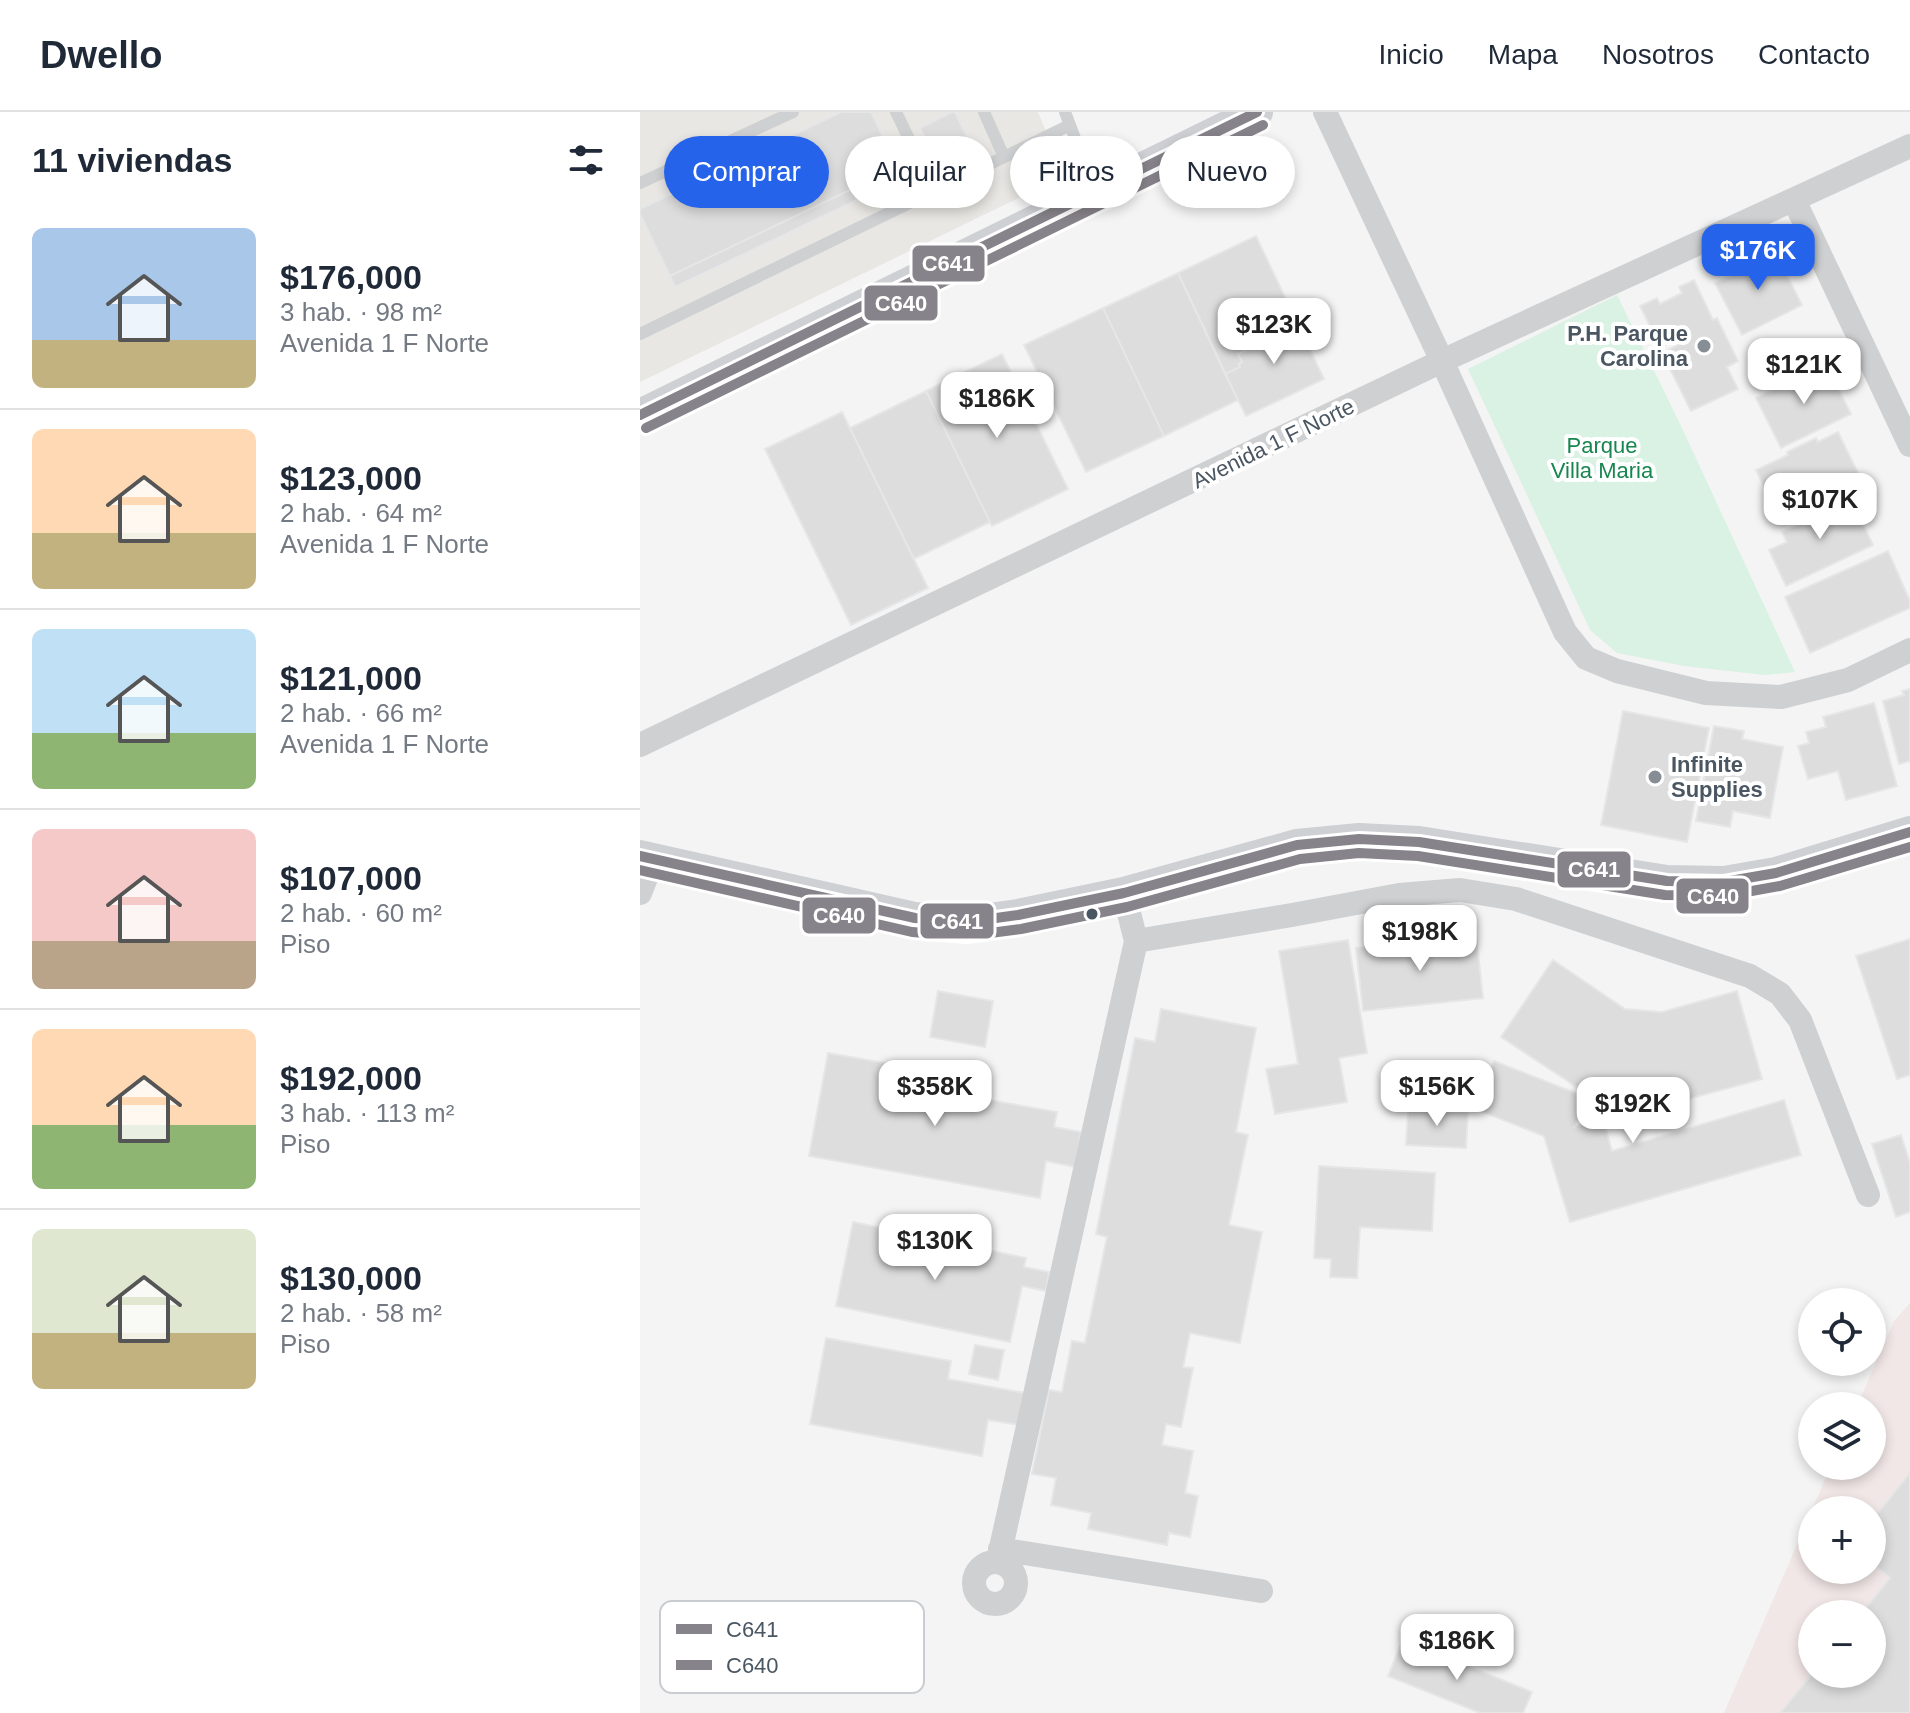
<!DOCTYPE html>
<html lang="es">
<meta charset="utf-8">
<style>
body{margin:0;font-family:Helvetica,sans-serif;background:#f6f6f7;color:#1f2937;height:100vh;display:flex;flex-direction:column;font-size:30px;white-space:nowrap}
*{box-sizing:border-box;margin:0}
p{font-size:26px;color:#747a83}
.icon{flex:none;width:44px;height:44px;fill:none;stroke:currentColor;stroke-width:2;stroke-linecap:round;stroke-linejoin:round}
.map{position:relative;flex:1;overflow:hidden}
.details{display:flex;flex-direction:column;background:#fff;width:640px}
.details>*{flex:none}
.hud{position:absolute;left:24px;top:24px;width:760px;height:72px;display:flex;gap:16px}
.tools{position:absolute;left:1158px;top:1176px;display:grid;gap:16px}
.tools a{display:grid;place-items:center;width:88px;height:88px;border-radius:50%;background:#fff;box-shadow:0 4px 12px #0003;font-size:40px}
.price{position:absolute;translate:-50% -68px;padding:0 18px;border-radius:16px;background:#fff;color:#222;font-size:26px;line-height:52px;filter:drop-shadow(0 2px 4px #0008)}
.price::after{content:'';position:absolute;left:50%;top:48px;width:24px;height:18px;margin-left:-12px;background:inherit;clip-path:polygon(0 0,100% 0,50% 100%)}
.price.selected{background:#2563eb;color:#fff}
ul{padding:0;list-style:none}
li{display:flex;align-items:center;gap:24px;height:200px;padding:0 32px}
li+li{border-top:2px solid #e0e1e3}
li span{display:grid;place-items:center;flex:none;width:224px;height:160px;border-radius:12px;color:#555}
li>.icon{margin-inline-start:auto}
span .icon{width:96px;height:96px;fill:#fffc;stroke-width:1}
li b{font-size:34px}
h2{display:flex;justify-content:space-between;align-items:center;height:96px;padding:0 32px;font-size:34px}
.tag{padding:0 28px;border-radius:36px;background:#fff;box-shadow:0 4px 12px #0003;font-size:28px;line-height:72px}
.tag.selected{background:#2563eb;color:#fff}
header{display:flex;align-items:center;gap:48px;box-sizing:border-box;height:112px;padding:0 40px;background:#fff;border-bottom:2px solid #e0e1e3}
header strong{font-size:38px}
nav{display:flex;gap:44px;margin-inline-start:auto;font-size:28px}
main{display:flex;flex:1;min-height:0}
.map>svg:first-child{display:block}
.commercial{fill:#e8e7e3}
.medical{fill:#f1e7e6;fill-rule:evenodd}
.park{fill:#d9f2e3}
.building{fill:#ddddde;stroke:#e5e6e7;stroke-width:2}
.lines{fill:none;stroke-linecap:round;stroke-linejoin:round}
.lane{stroke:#ced0d2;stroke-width:12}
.street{stroke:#ced0d2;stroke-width:24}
.secondary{stroke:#ced0d4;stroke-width:32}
.bus-1-casing{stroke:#fff;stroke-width:16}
.bus-2-casing{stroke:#fff;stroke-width:16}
.bus-1{stroke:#87838a;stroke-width:10}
.bus-2{stroke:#87838a;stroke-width:10}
.poi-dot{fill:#868d94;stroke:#fff;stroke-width:3}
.bus-dot{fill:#4a5661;stroke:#fff;stroke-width:3}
.labels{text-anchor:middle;stroke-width:8;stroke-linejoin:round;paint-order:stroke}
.poi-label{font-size:22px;font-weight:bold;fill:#4a5661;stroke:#fff;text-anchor:end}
.street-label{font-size:22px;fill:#4a5661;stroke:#fff}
.park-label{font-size:22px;fill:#17864f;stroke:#fff}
.key{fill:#fff;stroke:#c9ccd0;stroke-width:2}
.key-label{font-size:22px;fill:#4a5661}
.line-badge{stroke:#fff;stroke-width:3}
.badge-label{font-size:22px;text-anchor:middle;font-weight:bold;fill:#fff}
</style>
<header>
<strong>Dwello</strong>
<nav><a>Inicio</a><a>Mapa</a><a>Nosotros</a><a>Contacto</a></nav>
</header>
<main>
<section class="details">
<h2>11 viviendas<svg class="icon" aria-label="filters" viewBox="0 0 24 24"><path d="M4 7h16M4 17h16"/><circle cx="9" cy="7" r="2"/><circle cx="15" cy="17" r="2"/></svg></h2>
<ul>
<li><span style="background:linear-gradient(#a9c7e8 70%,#c2b280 0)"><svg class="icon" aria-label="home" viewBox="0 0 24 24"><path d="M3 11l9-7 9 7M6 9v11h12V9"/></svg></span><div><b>$176,000</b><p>3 hab. · 98 m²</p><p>Avenida 1 F Norte</p></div></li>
<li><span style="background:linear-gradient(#ffd9b3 65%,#c2b280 0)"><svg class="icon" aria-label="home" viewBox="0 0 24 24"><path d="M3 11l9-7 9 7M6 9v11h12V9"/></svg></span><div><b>$123,000</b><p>2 hab. · 64 m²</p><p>Avenida 1 F Norte</p></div></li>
<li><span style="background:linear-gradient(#bfe0f5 65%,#8fb573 0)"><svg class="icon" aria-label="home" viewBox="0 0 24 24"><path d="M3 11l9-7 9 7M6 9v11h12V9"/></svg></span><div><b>$121,000</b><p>2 hab. · 66 m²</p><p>Avenida 1 F Norte</p></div></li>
<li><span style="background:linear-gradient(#f6c9c9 70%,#b9a48a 0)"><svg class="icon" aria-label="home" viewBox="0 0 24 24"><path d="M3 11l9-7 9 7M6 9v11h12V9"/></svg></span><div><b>$107,000</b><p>2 hab. · 60 m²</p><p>Piso</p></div></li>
<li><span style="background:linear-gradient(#ffd9b3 60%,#8fb573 0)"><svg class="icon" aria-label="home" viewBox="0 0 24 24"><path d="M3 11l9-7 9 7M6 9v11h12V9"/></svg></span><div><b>$192,000</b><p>3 hab. · 113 m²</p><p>Piso</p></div></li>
<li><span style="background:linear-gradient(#dfe7d0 65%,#c2b280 0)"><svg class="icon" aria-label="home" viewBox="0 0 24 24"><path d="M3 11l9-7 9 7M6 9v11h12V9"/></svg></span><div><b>$130,000</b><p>2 hab. · 58 m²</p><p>Piso</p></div></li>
</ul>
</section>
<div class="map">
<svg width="1270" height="1601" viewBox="0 0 1270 1601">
<rect width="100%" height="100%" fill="#f4f4f4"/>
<!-- commercial -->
<path class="commercial" d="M0,0H398L424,64L0,270Z"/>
<!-- medical -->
<path class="medical" d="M1270,1191V1601H1084L1191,1354H1232V1294H1217L1254,1209ZM1172,1398H1232V1458H1172ZM1172,1502H1232V1562H1172Z"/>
<!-- park -->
<path class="park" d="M977,183L1042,316L1155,560L1124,563L1044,554L977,541L950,518L828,257Z"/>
<!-- building -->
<path class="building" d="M201,0H231L258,55L30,164L0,102V97Z
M312,0H315L330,31L296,48L280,16Z
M258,55L263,66L35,175L30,164Z
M616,124L653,202L604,225L610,236L598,242L602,250L599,252L600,255L585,262L538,161Z
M1133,135L1162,193L1102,223L1075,171L1092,163L1090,157Z
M538,161L598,288L524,324L463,196Z
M1054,168L1073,208L1077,206L1098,249L1087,255L1098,277L1051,299L1022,241L1038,233L1036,228L1020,235L1000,194L1017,186L1020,192L1042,181L1039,175Z
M463,196L524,324L446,360L384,233Z
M653,202L684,267L606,304L585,262L600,255L599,252L602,250L598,242L610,236L604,225Z
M362,242L428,377L352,414L286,279Z
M1186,252L1211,302L1141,336L1116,286Z
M286,279L350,410L274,447L210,316Z
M202,300L288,476L211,513L125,337Z
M1198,320L1220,365L1201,374L1203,379L1174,393L1171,387L1138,403L1116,358L1148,343L1147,340L1176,326L1178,330Z
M1202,384L1211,402L1217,399L1233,433L1146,474L1129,438L1147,430L1142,420L1167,409L1164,402Z
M1248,439L1270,489V496L1170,541L1145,485Z
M1270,577V649L1259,652L1243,589L1264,583L1262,579Z
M1234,591L1257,674L1206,688L1198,659L1168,667L1158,634L1169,631L1166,620L1186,615L1183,605Z
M983,599L1069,616L1047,730L961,713Z
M1074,614L1104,619L1102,627L1143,635L1130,706L1093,699L1090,715L1056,709Z
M836,822L843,886L723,899L716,836Z
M1270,827V963L1257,967L1216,844Z
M708,828L727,941L699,946L707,990L635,1002L626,957L658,952L639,839Z
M913,848L985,897L1022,900L1097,879L1122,967L982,1005L861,925Z
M298,879L353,889L345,935L290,925Z
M521,897L616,916L596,1020L608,1023L589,1113L622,1120L600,1231L550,1221L543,1255L553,1256L541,1315L526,1312L522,1333L553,1339L545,1381L558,1384L550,1425L529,1421L527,1433L448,1417L451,1401L411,1393L416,1366L392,1362L409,1278L422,1280L432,1229L445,1231L467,1125L456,1122L495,926L515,930Z
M188,941L342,968L338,986L417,1000L414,1015L441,1020L435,1055L406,1049L400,1086L169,1044Z
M854,949L946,985L934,1015L963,1007L972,1039L1144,988L1161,1043L930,1110L904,1024L835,997Z
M768,997L828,1000L826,1036L766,1033Z
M1261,1023L1270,1051V1100L1256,1105L1232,1032Z
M679,1054L795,1061L792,1119L720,1115L717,1166L690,1165L691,1147L674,1146Z
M213,1110L386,1146L384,1155L409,1160L406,1179L382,1174L370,1230L196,1194Z
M186,1226L311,1249L308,1267L385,1281L379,1313L348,1308L342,1344L170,1312Z
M335,1233L364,1238L358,1268L329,1262Z
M1270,1361V1601H1140L1172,1562H1232V1502H1221L1250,1466L1232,1451V1408Z
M763,1528L892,1580L883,1601H840L748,1564Z"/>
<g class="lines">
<!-- lane -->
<path class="lane" d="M256,0L294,79
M344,0L364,45
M425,0L455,79
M0,71L153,0
M0,222L430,13"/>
<!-- street -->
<path class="street" d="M685,0L802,249L925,520L946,546L977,559L1066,581L1141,585L1208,568L1270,538
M1154,88L1270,333
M0,633L802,249L1270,34
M0,781L13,748
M496,829L652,803L759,783L820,778L876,787L1110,864L1140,882L1160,908L1228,1083
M360,1437L621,1479
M358,1449L496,829L484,781
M334 1471a21 21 0 1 1 42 0a21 21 0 1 1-42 0Z"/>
<!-- secondary -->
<path class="secondary" d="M0,303L617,0
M0,744L275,806L327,810L378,803L484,781L657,733L719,727L779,730L1027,769L1084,770L1136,761L1270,720"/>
<defs>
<path id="bus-1" d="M0,303L617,0
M0,744L275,806L327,810L378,803L484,781L657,733L719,727L779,730L1027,769L1084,770L1136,761L1270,720"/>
<path id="bus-2" d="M6,316L623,13
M0,758L272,820L327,824L381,817L487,795L660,747L719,741L778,744L1025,783L1084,784L1140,774L1270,735"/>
</defs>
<!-- bus-1 casing -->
<use href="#bus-1" class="bus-1-casing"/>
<!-- bus-2 casing -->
<use href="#bus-2" class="bus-2-casing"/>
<!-- bus-1 -->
<use href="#bus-1" class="bus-1"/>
<!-- bus-2 -->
<use href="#bus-2" class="bus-2"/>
</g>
<!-- markers -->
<g class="poi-dot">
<circle cx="1064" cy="234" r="8"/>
<circle cx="1015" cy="665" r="8"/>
</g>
<circle class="bus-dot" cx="452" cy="802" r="7"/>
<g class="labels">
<!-- poi labels -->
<g class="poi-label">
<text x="1048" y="229">P.H. Parque<tspan x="1048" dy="25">Carolina</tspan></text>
<text x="1031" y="660" text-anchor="start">Infinite<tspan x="1031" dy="25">Supplies</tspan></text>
</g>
<!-- street labels -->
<g class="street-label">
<text transform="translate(633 331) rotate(-26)" y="8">Avenida 1 F Norte</text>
</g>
<!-- park labels -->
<g class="park-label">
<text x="962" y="341">Parque<tspan x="962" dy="25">Villa Maria</tspan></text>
</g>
</g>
<!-- legend -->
<rect x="20" y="1489" width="264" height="92" rx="12" class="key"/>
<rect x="36" y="1512" width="36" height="10" fill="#87838a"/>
<rect x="36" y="1548" width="36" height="10" fill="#87838a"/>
<g class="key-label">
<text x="86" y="1525">C641</text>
<text x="86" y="1561">C640</text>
</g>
<g class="line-badge">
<rect x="271" y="132" width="75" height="39" rx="8" fill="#87838a"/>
<rect x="223" y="172" width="76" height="38" rx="8" fill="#87838a"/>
<rect x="916" y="738" width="76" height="39" rx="8" fill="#87838a"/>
<rect x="1035" y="765" width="75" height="38" rx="8" fill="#87838a"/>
<rect x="161" y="784" width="76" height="39" rx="8" fill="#87838a"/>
<rect x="279" y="790" width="76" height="38" rx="8" fill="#87838a"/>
</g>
<g class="badge-label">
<text x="308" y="159">C641</text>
<text x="261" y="199">C640</text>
<text x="954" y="765">C641</text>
<text x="1073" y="792">C640</text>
<text x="199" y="811">C640</text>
<text x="317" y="817">C641</text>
</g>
</svg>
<div class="tools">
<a><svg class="icon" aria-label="locate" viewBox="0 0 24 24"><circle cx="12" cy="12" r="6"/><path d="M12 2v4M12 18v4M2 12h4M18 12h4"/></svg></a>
<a><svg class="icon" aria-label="layers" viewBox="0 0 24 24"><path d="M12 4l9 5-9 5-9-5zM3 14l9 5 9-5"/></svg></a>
<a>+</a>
<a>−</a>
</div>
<b class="price selected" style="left:1118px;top:180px">$176K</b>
<b class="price" style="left:634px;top:254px">$123K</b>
<b class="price" style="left:1164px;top:294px">$121K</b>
<b class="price" style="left:357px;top:328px">$186K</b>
<b class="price" style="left:1180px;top:429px">$107K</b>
<b class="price" style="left:780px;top:861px">$198K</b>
<b class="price" style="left:295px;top:1016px">$358K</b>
<b class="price" style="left:797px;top:1016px">$156K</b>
<b class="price" style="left:993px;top:1033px">$192K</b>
<b class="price" style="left:295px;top:1170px">$130K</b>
<b class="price" style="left:817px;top:1570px">$186K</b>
<div class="hud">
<a class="tag selected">Comprar</a>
<a class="tag">Alquilar</a>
<a class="tag">Filtros</a>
<a class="tag">Nuevo</a>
</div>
</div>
</main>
